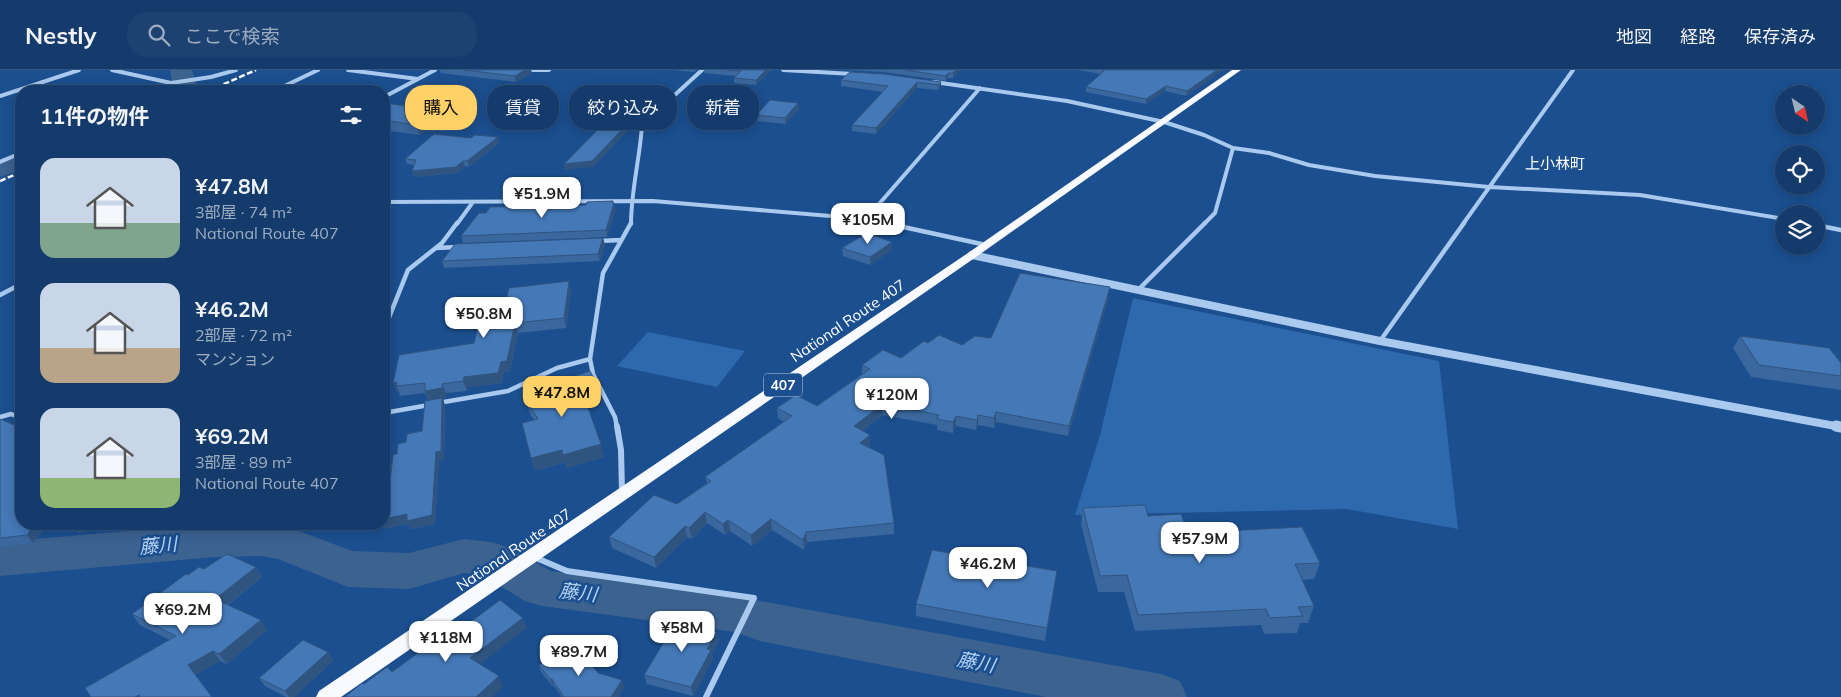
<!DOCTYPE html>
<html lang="ja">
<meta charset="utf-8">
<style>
body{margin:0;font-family:Mulish,"Noto Sans JP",sans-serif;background:#1d4271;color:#f1f3f6;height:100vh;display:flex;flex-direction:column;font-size:19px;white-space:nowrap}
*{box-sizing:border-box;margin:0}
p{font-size:16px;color:#9dadc1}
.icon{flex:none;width:28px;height:28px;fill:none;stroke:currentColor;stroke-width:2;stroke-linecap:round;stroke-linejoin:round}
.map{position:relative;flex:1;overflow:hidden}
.drawer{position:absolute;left:15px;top:15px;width:375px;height:445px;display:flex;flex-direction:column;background:#143b6b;border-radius:20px;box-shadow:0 2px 12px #0003,0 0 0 1px #33557e}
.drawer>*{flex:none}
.hud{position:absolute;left:405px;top:15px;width:475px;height:45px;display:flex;gap:10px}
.needle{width:32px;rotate:145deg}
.fabs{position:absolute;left:1775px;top:15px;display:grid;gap:10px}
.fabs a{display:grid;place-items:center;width:50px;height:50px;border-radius:50%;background:#143b6b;box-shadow:0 2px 12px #0003,0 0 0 1px #33557e;font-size:25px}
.price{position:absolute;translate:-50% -42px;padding:0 11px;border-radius:10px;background:#fff;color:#222;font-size:16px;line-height:32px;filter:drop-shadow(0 1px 2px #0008)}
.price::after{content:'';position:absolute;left:50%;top:30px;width:15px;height:11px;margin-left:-8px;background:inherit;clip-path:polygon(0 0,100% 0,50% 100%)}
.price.current{background:#ffd166;color:#111}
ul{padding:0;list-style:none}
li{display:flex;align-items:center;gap:15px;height:125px;padding:0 25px}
li span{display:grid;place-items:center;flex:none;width:140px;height:100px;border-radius:15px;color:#555}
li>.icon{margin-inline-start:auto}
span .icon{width:60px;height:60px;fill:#fffc;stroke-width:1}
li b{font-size:21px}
h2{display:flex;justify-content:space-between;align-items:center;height:60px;padding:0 25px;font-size:21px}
.chip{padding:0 18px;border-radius:20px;background:#143b6b;box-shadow:0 2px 12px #0003,0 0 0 1px #33557e;font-size:18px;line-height:45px}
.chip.current{background:#ffd166;color:#111}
header{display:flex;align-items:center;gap:30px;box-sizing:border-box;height:70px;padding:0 25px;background:#143b6b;border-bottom:1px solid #33557e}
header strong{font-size:24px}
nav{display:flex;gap:28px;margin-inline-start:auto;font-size:18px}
.search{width:350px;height:45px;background:#1d4271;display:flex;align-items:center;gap:12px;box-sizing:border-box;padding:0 18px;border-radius:20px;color:#9dadc1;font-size:19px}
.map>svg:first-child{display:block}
.green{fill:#2e69ad}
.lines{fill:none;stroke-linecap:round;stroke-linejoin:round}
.river{fill:#3c6290;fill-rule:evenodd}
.minor-far2{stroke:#a9c9ee;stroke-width:4}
.minor-far1{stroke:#a9c9ee;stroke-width:4.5}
.minor{stroke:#a9c9ee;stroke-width:6}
.tertiary-far1{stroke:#a9c9ee;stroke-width:8}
.tertiary{stroke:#a9c9ee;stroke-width:11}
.trunk{fill:#f8faff;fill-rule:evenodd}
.rail{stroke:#fff;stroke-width:2.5;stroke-dasharray:6 2.5;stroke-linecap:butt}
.wall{fill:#3a679d}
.shaded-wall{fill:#305480}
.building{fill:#4478b7;stroke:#305480}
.labels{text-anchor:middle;stroke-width:5;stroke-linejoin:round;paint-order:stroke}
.shield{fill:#1b4f8f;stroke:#bbcadd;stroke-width:1}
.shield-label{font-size:14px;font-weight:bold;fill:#fff}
.far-quarter-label{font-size:15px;fill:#fff;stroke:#1b4f8f}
.street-label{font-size:15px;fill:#fff;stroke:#1b4f8f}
.near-water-label{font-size:19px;font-style:italic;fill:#b5d3f5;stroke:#1b4f8f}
</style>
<header>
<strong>Nestly</strong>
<div class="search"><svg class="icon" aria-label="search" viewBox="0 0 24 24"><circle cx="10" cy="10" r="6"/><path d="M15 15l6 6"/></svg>ここで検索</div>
<nav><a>地図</a><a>経路</a><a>保存済み</a></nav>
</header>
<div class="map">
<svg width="1841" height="627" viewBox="0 0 1841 627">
<rect width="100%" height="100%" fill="#1b4f8f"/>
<!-- green -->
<path class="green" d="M1133,228L1439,291L1458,459L1347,439L1075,445L1100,365Z
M648,262L745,281L717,317L617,296Z"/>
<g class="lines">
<!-- river -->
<path class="river" d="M170,0H192L196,14L190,21H166L172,13Z
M21,82V100L0,107V89Z
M210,454H270L286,456L352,481L409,483L464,469L491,472L507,477L551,501L736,524L760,531L1161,604L1180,611L1187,627H1046L760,571L735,562L542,536L525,531L482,505L464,503L409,519L348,517L278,489L261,486L215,487L0,506V472Z"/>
<!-- minor-far2 -->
<path class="minor-far2" d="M112,0L171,13L211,7L236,0
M348,0L418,9
M533,0H549
M783,0L853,4
M934,12L1067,31L1164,52L1204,65L1233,78L1269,83L1309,95L1375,106L1489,117L1640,125L1784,149
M161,21L171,13
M274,21L318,0
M0,26L79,0
M384,27L435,0
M0,92L21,83
M384,132L653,131L866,149L892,154
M866,149L980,18
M457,154L473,132
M631,154C631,120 640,88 642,55L702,0
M1204,154L1215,143L1233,78
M1463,154L1573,0"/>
<!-- minor-far1 -->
<path class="minor-far1" d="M885,153L986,175
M1816,155L1841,160
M599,171L621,170
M436,178L458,177
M1138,220L1205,153
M0,225L21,214
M384,260L408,200L442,173L457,153
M1380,271L1464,153
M438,333L508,321L557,298L590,289
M384,343L429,335
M0,347L11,344L21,348
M617,357L615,347L593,304L590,289L603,203L631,153"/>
<!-- minor -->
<path class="minor" d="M617,356L621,380L622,422
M534,487L567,501L754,528L706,627"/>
<!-- tertiary-far1 -->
<path class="tertiary-far1" d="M972,185L1380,271L1841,357"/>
<!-- tertiary -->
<path class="tertiary" d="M1836,356L1841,357"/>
<!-- trunk -->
<path class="trunk" d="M1232,0H1241L976,187L341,627H316L319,621L968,183Z"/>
<!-- rail -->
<path class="rail" d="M208,21L256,0
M0,111L21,102"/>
</g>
<!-- wall -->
<path class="wall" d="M440,0H530L531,3L516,12L441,3Z
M674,0H697L694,2Z
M704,0H772L756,15L734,13V8L736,6L704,3Z
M846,0H960L953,8H948L946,11L884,2Z
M1078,0H1223L1186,26L1165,21L1146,34L1086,22V17L1101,4Z
M841,10L941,12V18L938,20L917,18L876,64L852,61V55L883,22L841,16Z
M384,33L440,41L443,51L419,65L384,60Z
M798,33L799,39L785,54L757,51L756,45Z
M498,67L499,73L469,97L465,96L458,103L414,107L412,101L414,95L407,94L405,89L471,68Z
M613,131L615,140L607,167L463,173L461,166L486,143L586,135Z
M603,168L605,175L600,191L444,198L442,191Z
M842,178L892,180L870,195L843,186Z
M569,211L571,220L566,258L518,263L510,301L504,302L502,313L468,317L467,321L446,323V328H443L445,336L444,390L439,391L435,454L411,459L408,454L384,459L390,411L397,384L406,372L422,361L428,330L425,323L400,326L399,322H397L393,313L474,273L505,235Z
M1109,226L1068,366L996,352L994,358L978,355L976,360L956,356L953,363L937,360V355L883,345L862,361L870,376L869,377L894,453V464L807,472L804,480L772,460L752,476L730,461L725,465L707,453L692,469L687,467L656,498L612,478L609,467L677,434L707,413L705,407L784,352L778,348L777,338L817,336L862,304V295L901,288L928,273L962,275L991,268Z
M1740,266L1841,293V320L1751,307L1733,278Z
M534,320L600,327L586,333L604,387L567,398L565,392L535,401L531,388L534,350L530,344L527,332L536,328Z
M0,349L21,454H48L33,473L0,477Z
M1083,438L1148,446L1188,463L1320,493L1314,509L1302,510L1314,536L1308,553H1300L1297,563L1264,564L1261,555L1135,561L1124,522H1098L1081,454Z
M68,454H96L80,463Z
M256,497L262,507L228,535L267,560L227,594L170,570L140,555L132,544L188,505L204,499Z
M1055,514L1045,571L916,546V534Z
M701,558L719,571L712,583L713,589L693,626L647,614L644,605Z
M328,582L333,591L294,627H286L265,616L259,608Z
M556,589L584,590L598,603L624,617L618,627H562L554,616L553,617L541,602L539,595Z"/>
<!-- shaded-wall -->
<path class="shaded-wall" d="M525,0H530L531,3L516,12L515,6Z
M766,0H772L756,15V10Z
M956,0H960L953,8V3Z
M1217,0H1223L1186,26L1187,21Z
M948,3V8L946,11V6Z
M917,12V18L876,64V58Z
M941,12V18L938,20L939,15Z
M1166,16L1165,21L1146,34V29Z
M798,33L799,39L785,54V48Z
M440,41L443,51L419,65L416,55Z
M638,43L639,49L593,97L565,100L564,94Z
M498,67L499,73L469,97L467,91Z
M463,91L465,96L458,103L414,107L412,101Z
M613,131L615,140L607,167L606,160Z
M603,168L605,175L600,191L598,184Z
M892,172V180L870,195V187Z
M569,211L571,220L566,258L564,248Z
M1110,217L1109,226L1068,366L1069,356Z
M515,253L518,263L510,301L504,302L502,313L468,317L467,321L463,311L464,307L501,292Z
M397,312L396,316L399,322H397L393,313Z
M442,314L446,323V328H443L445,336L444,390L439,391L435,454L411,459L408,454L384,459L382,454H384V449L407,444L428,331L425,321Z
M597,315L600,327L585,333L582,321Z
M883,334V345L854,367V356Z
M996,342V352L994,358V348Z
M978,345V355L976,360L977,350Z
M956,346V356L953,363V352Z
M870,365V376L861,383L860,373Z
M601,374L604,387L567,398L563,385Z
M562,380L565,392L535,401L531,388Z
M705,442L707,453L692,469L689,458Z
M771,449L772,460L752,476L751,465Z
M728,450L730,461L725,465L723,454Z
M35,454H48L33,473L27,465Z
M73,454H96L80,463Z
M685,456L687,467L656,498L654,487Z
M806,462L807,472L804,480L803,470Z
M256,497L262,507L222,539L215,529Z
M1057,501L1055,514L1045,571L1047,558Z
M523,548L527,558L475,598L470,588Z
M699,549L701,558L695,557Z
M261,550L267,560L227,594L219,584Z
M717,562L719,571L712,583L713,589L693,626L691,617L707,579Z
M213,581L220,591L196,605L188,595Z
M328,582L333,591L294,627H289L285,621Z
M499,606L503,617L492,627H476Z
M550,609H552L554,616L553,617Z
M622,610L624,617L618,627H611Z"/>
<!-- building -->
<path class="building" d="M464,0H525L515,6Z
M727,0H766L756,10L734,8L741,1Z
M905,0H956L953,3H948L946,6Z
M1103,0H1217L1187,21L1166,16L1146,29L1086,17L1105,0Z
M850,2L884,4L941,12L939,15L917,12L876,58L852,55L888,16L841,10Z
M770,30L798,33L785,48L756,45Z
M384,33L440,41L416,55L384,50Z
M615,42L638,43L592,91L564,94Z
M434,64L471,68L475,65L498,67L467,91H463L456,97L412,101L416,90L405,89Z
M613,131L612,133H614L606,160L461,166L479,143H486L490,137L586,135L587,132Z
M867,163L892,172L870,187L842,178Z
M603,168L598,184L442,191L455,174Z
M1020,203L1110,217L1069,356L996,342L994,348L978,345L977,350L956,346L953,352L937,349L939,345L883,334L854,356L870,365L860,373L884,385L894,453L806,462L803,470L771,449L751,465L728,450L723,454L705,442L689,458L685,456L654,487L609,467L654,425L677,434L711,411L705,407L792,346L777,338L796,325L817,336L870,299L862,295L883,280L901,288L924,271L928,273L939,265L962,275L975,266L991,268Z
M569,211L564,248L515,253L507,291L501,292L498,303L464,307L463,311L442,314V318L425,321V313L396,316L397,312L393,313L399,285L474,273L483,238L505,235L509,218Z
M1740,266L1829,278L1841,293V306L1759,295Z
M590,301L597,315L582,321L601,374L563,385L562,380L531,388L522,353L538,349L527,332L539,327L534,320Z
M442,328L441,381L436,382L432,445L407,451V444L384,449V412L390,411L393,385L397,384L398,374L406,372L407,364L422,361L425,331Z
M0,349L21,358V454H35L27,465L0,468Z
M1145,435L1148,446L1181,444L1188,463L1302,457L1320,493L1295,494L1314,536L1298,537L1303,546L1270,548L1266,539L1138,545L1127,505L1100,506L1083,438Z
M932,480L1057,501L1047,558L916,534Z
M227,484L256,497L215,529L261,550L219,584L213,581L188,595L212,627H140L139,625L135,627H91L85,618L176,566L132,544L186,504L188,505L199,497L204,499Z
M500,530L523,548L470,588L499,606L476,627H345L362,613L364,614L387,597L392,602L448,561L453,565Z
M680,545L699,549L695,557L717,562L707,579L711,580L691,617L644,605Z
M303,570L328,582L285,621L259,608Z
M575,578L584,590L587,589L598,603L622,610L611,627H564L552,609H550L539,595L553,586L556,589Z"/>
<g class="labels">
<!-- shield labels -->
<rect class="shield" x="764" y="303.5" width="38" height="23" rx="4"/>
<g class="shield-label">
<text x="783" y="320">407</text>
</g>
<!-- far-quarter labels -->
<g class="far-quarter-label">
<text x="1555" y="99">上小林町</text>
</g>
<!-- street labels -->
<g class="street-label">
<text transform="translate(848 251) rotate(-34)" y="5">National Route 407</text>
<text transform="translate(514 480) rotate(-34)" y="5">National Route 407</text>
</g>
<!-- near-water labels -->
<g class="near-water-label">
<text transform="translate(158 475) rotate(-5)" y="7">藤川</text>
<text transform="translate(578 522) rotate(7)" y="7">藤川</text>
<text transform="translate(976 592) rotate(11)" y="7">藤川</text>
</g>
</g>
</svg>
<div class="fabs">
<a><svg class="needle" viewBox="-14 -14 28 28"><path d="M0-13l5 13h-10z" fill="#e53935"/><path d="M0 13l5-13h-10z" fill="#9dadc1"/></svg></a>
<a><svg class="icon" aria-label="locate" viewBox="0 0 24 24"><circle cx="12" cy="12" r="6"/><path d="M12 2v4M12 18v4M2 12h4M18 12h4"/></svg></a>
<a><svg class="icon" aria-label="layers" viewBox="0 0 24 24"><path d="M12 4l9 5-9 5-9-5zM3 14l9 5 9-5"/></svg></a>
</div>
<b class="price" style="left:542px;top:149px">¥51.9M</b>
<b class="price" style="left:868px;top:175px">¥105M</b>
<b class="price" style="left:484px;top:269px">¥50.8M</b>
<b class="price current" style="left:562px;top:348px">¥47.8M</b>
<b class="price" style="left:892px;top:350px">¥120M</b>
<b class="price" style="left:1200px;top:494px">¥57.9M</b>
<b class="price" style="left:988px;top:519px">¥46.2M</b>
<b class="price" style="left:183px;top:565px">¥69.2M</b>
<b class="price" style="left:682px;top:583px">¥58M</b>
<b class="price" style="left:446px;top:593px">¥118M</b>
<b class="price" style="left:579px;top:607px">¥89.7M</b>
<div class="hud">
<a class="chip current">購入</a>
<a class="chip">賃貸</a>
<a class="chip">絞り込み</a>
<a class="chip">新着</a>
</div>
<section class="drawer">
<h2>11件の物件<svg class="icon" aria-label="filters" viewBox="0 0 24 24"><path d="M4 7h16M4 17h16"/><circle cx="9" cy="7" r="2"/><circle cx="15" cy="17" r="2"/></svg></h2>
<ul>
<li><span style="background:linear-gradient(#c9d6e8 65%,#7fa58c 0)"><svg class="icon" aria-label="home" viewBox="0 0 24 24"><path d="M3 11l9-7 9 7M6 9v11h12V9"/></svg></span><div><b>¥47.8M</b><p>3部屋 · 74 m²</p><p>National Route 407</p></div></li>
<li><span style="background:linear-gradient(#c9d6e8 65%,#b9a48a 0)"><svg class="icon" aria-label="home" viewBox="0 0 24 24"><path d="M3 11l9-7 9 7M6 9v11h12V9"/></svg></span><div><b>¥46.2M</b><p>2部屋 · 72 m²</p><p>マンション</p></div></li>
<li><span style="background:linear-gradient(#c9d6e8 70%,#8fb573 0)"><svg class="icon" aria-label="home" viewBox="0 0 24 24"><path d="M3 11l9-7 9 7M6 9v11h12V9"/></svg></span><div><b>¥69.2M</b><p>3部屋 · 89 m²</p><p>National Route 407</p></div></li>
</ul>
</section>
</div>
